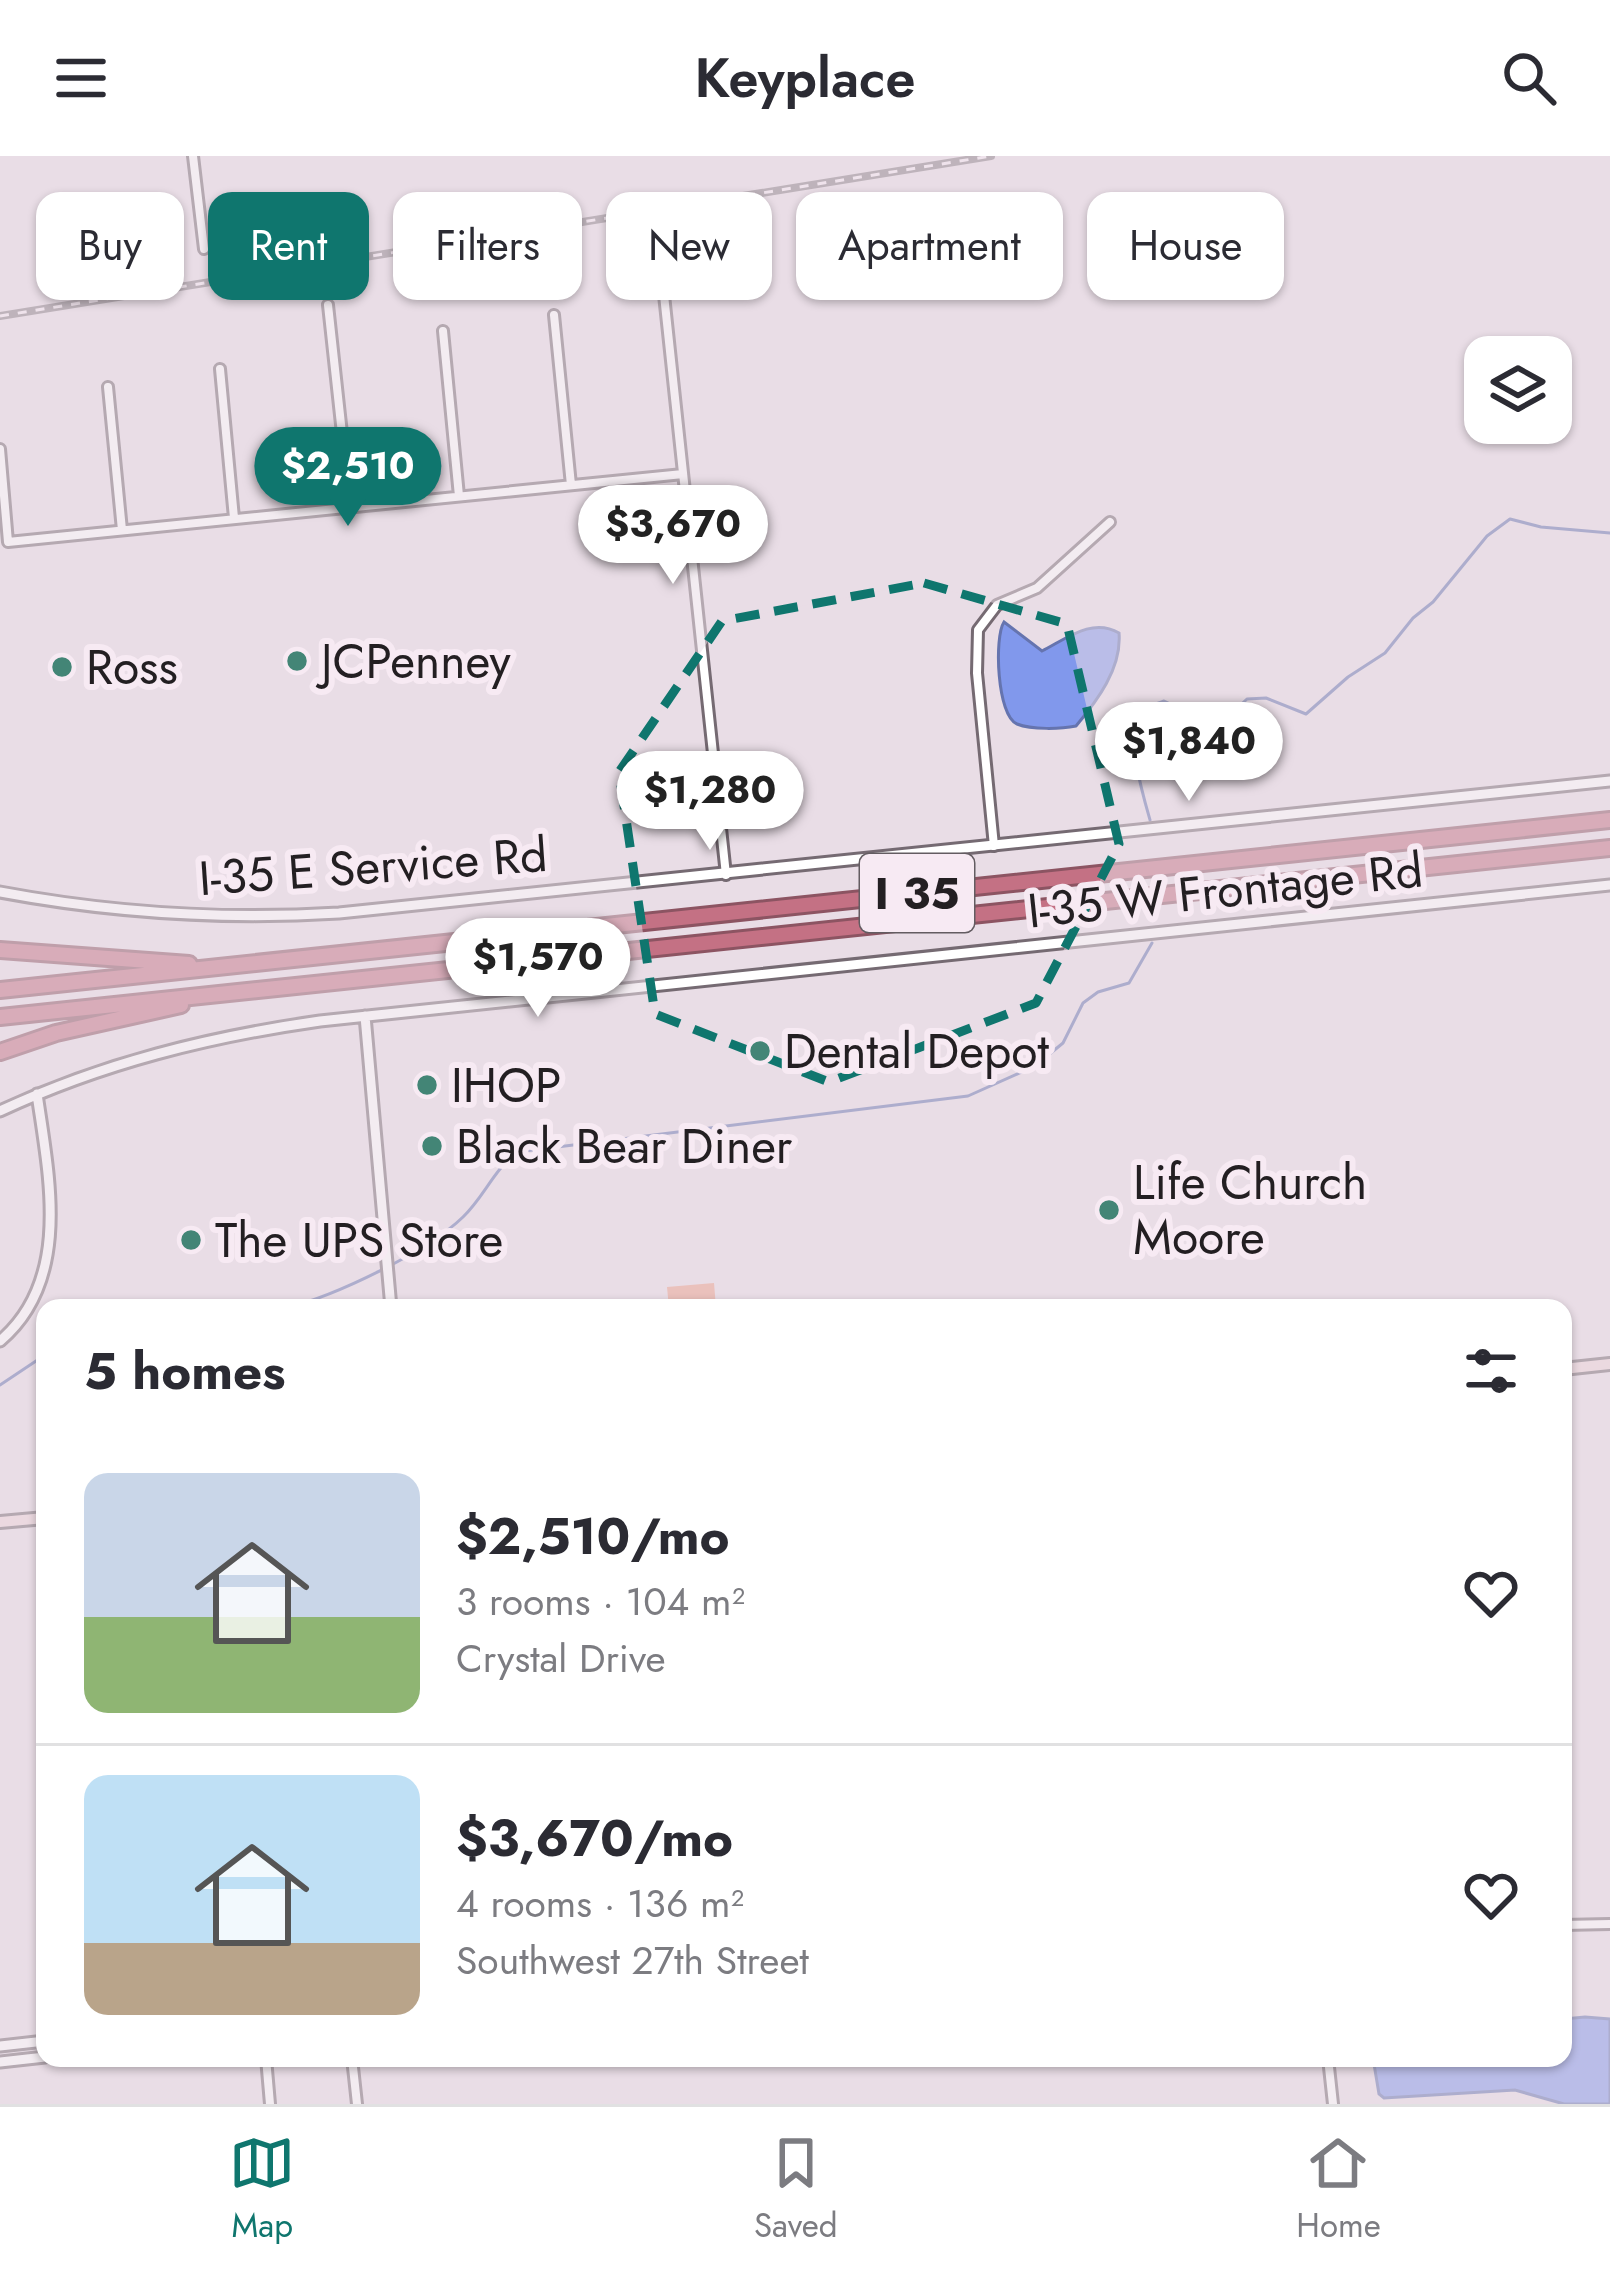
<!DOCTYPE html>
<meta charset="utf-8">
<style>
body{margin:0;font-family:Jost,sans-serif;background:#f7f7f7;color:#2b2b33;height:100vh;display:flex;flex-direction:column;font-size:45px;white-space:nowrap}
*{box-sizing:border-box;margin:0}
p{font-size:39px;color:#7c7c81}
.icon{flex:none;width:66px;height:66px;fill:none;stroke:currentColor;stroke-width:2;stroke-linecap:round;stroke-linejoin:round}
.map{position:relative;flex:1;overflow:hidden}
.side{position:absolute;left:36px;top:1143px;width:1536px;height:768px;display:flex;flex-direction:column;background:#fff;border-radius:24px;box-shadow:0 3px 9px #0004}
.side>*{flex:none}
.hud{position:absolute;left:36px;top:36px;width:1539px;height:108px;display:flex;gap:24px}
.tools{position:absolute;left:1464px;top:180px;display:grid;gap:24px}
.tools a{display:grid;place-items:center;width:108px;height:108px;border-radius:24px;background:#fff;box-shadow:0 3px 9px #0004;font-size:60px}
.price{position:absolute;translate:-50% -102px;padding:0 27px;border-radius:42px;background:#fff;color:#222;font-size:39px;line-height:78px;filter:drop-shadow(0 3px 6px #0008)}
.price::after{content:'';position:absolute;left:50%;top:72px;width:36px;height:27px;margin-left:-18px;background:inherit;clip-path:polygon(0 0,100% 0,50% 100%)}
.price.on{background:#0f766e;color:#fff}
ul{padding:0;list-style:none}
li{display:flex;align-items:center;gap:36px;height:300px;padding:0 48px}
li+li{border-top:3px solid #e1e1e2}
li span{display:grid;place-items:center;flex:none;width:336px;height:240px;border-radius:24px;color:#555}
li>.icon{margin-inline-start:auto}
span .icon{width:144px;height:144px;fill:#fffc;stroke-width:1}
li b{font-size:51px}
h2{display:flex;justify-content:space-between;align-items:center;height:144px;padding:0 48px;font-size:51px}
.tag{padding:0 42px;border-radius:24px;background:#fff;box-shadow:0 3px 9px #0004;font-size:42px;line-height:108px}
.tag.on{background:#0f766e;color:#fff}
header{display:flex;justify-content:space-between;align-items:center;height:156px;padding:0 48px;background:#fff;font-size:54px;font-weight:600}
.dock{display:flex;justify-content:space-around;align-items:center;height:168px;border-top:3px solid #e1e1e2;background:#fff;font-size:33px;color:#7c7c81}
.dock a{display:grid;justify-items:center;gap:6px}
.dock .on{color:#0f766e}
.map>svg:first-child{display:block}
.green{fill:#eba089}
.water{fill:#8198ec;stroke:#6574af;stroke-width:3}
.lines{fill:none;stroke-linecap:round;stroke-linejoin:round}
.stream{stroke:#6574af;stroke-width:3}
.minor-casing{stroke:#756a72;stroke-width:14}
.tertiary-casing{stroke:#756a72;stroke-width:15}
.secondary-casing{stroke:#756a72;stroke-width:16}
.motorway-casing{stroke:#8c5462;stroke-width:20}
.minor{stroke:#fff;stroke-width:8}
.tertiary{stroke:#fff;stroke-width:9}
.secondary{stroke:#edd4da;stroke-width:10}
.motorway{stroke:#c47184;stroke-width:14}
.rail-casing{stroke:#8a8288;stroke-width:8}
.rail{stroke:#f7eaf3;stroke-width:3;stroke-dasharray:9;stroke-linecap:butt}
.marked{fill:none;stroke:#0f766e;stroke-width:9;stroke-dasharray:24 15;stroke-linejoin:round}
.poi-dot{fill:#438576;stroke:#f7eaf3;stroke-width:4.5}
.labels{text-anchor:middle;stroke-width:12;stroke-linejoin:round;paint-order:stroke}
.shield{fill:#f7eaf3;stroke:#635c61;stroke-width:3}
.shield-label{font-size:45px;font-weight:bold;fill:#231f22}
.poi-label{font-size:48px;fill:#231f22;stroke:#f7eaf3;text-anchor:start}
.street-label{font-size:48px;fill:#231f22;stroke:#f7eaf3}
</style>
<header><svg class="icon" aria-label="menu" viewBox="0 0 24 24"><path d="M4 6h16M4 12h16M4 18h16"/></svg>Keyplace<svg class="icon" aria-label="search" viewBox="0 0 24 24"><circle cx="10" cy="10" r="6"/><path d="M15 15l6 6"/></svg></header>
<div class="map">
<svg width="1610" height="1948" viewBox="0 0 1610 1948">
<rect width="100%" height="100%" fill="#e9dde6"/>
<!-- green -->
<path class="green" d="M714,1127L716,1152H669L667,1131Z"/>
<!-- water -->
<path class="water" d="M1004,466L1042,495C1066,483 1092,461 1119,477C1122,512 1097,545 1076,570C1061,573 1032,574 1017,568C997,560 994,481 1004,466Z
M1585,1861L1610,1863V1948H1564L1515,1934L1384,1942L1379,1938L1373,1902H1563V1863Z"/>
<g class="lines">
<!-- stream -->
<path class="stream" d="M1150,664C1144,643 1124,575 1138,558C1144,551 1157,548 1164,545L1197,561L1213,575L1247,543L1266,542L1306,558L1348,521L1385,497L1413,462L1433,446L1487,380L1510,363L1541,371L1610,377
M286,1152C335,1140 427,1096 463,1061C484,1041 493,1015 517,996L968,940L1035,910L1063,887L1083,847L1098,836L1129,827L1152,787
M0,1229L45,1199"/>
<defs>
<path id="minor" d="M193,0L204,93
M664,139L726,719
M328,149L350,351
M554,159L571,329
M443,175L459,340
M220,213L234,362
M108,231L122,374
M0,293L8,386L683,318
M994,690L977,517L978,474L997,449L1037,432L1110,366
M1563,1769L1610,1768
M266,1902L270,1948
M352,1902L357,1948
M1328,1902L1333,1948"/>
<path id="tertiary" d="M0,736C112,757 225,764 339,757L1610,625
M365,860L391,1152
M0,955C103,907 208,881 320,865L1610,729
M0,1185C72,1124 49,1021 37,938
M0,1890L45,1885
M0,1906L45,1901"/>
<path id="secondary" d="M1563,1213L1610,1208
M0,1366L45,1362"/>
<path id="motorway" d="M0,794L189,808
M0,834L1610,664
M0,861L1610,692
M0,896L56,877L181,849"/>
</defs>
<!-- minor casing -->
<use href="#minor" class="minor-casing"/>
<!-- tertiary casing -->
<use href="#tertiary" class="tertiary-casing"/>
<!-- secondary casing -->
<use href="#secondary" class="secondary-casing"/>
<!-- motorway casing -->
<use href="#motorway" class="motorway-casing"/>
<!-- minor -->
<use href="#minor" class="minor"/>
<!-- tertiary -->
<use href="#tertiary" class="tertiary"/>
<!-- secondary -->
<use href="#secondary" class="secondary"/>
<!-- motorway -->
<use href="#motorway" class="motorway"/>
<defs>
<path id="rail" d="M0,160L991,0"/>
</defs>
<!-- rail casing -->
<use href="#rail" class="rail-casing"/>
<!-- rail -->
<use href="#rail" class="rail"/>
</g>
<!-- marked area -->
<path d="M0 0H1610V1948H0ZM924,427L1067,468L1119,688L1036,847L829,926L655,858L619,616L722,465Z" fill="#e9dde6" fill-opacity=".55" fill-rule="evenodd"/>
<path class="marked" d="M924,427L1067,468L1119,688L1036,847L829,926L655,858L619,616L722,465Z"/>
<!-- markers -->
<g class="poi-dot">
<circle cx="297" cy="505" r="12"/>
<circle cx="62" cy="511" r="12"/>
<circle cx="760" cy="895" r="12"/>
<circle cx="427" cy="929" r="12"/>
<circle cx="432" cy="990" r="12"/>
<circle cx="1109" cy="1054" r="12"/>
<circle cx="191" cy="1084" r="12"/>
</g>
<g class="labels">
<!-- shield labels -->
<rect class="shield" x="860" y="698" width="114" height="78" rx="9"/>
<g class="shield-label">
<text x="917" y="753">I 35</text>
</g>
<!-- poi labels -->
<g class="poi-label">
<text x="321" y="522">JCPenney</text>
<text x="86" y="528">Ross</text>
<text x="784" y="912">Dental Depot</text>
<text x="451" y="946">IHOP</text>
<text x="456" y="1007">Black Bear Diner</text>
<text x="1133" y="1043">Life Church<tspan x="1133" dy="55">Moore</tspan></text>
<text x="215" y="1101">The UPS Store</text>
</g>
<!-- street labels -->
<g class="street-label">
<text transform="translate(373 710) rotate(-4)" y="17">I-35 E Service Rd</text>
<text transform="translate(1225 734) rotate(-6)" y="17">I-35 W Frontage Rd</text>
</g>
</g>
</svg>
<div class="tools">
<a><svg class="icon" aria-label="layers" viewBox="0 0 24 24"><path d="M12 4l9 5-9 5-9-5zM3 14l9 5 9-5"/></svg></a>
</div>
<b class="price on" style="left:348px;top:373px">$2,510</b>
<b class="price" style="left:673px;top:431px">$3,670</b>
<b class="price" style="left:1189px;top:648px">$1,840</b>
<b class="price" style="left:710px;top:697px">$1,280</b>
<b class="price" style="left:538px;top:864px">$1,570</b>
<div class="hud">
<a class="tag">Buy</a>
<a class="tag on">Rent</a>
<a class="tag">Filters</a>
<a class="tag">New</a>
<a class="tag">Apartment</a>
<a class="tag">House</a>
</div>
<section class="side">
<h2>5 homes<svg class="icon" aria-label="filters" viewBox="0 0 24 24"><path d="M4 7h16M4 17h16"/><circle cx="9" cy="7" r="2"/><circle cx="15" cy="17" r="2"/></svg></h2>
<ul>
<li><span style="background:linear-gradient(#c9d6e8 60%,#8fb573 0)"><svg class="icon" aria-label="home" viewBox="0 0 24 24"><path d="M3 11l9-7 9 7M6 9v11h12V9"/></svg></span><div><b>$2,510/mo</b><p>3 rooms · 104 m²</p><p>Crystal Drive</p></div><svg class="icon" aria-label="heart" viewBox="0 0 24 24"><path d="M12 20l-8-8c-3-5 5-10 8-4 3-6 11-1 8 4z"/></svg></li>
<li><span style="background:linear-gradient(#bfe0f5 70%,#b9a48a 0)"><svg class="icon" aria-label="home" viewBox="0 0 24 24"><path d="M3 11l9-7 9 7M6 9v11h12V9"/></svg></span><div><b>$3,670/mo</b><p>4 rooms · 136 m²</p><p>Southwest 27th Street</p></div><svg class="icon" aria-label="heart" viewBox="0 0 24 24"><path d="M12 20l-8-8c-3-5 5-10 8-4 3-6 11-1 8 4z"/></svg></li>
</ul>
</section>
</div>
<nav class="dock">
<a class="on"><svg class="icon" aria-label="map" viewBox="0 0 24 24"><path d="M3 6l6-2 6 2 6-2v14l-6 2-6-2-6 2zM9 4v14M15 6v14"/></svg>Map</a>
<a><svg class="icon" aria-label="saved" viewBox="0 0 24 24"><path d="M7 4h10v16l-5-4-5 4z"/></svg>Saved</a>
<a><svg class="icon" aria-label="home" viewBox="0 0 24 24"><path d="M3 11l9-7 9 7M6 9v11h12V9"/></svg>Home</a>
</nav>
